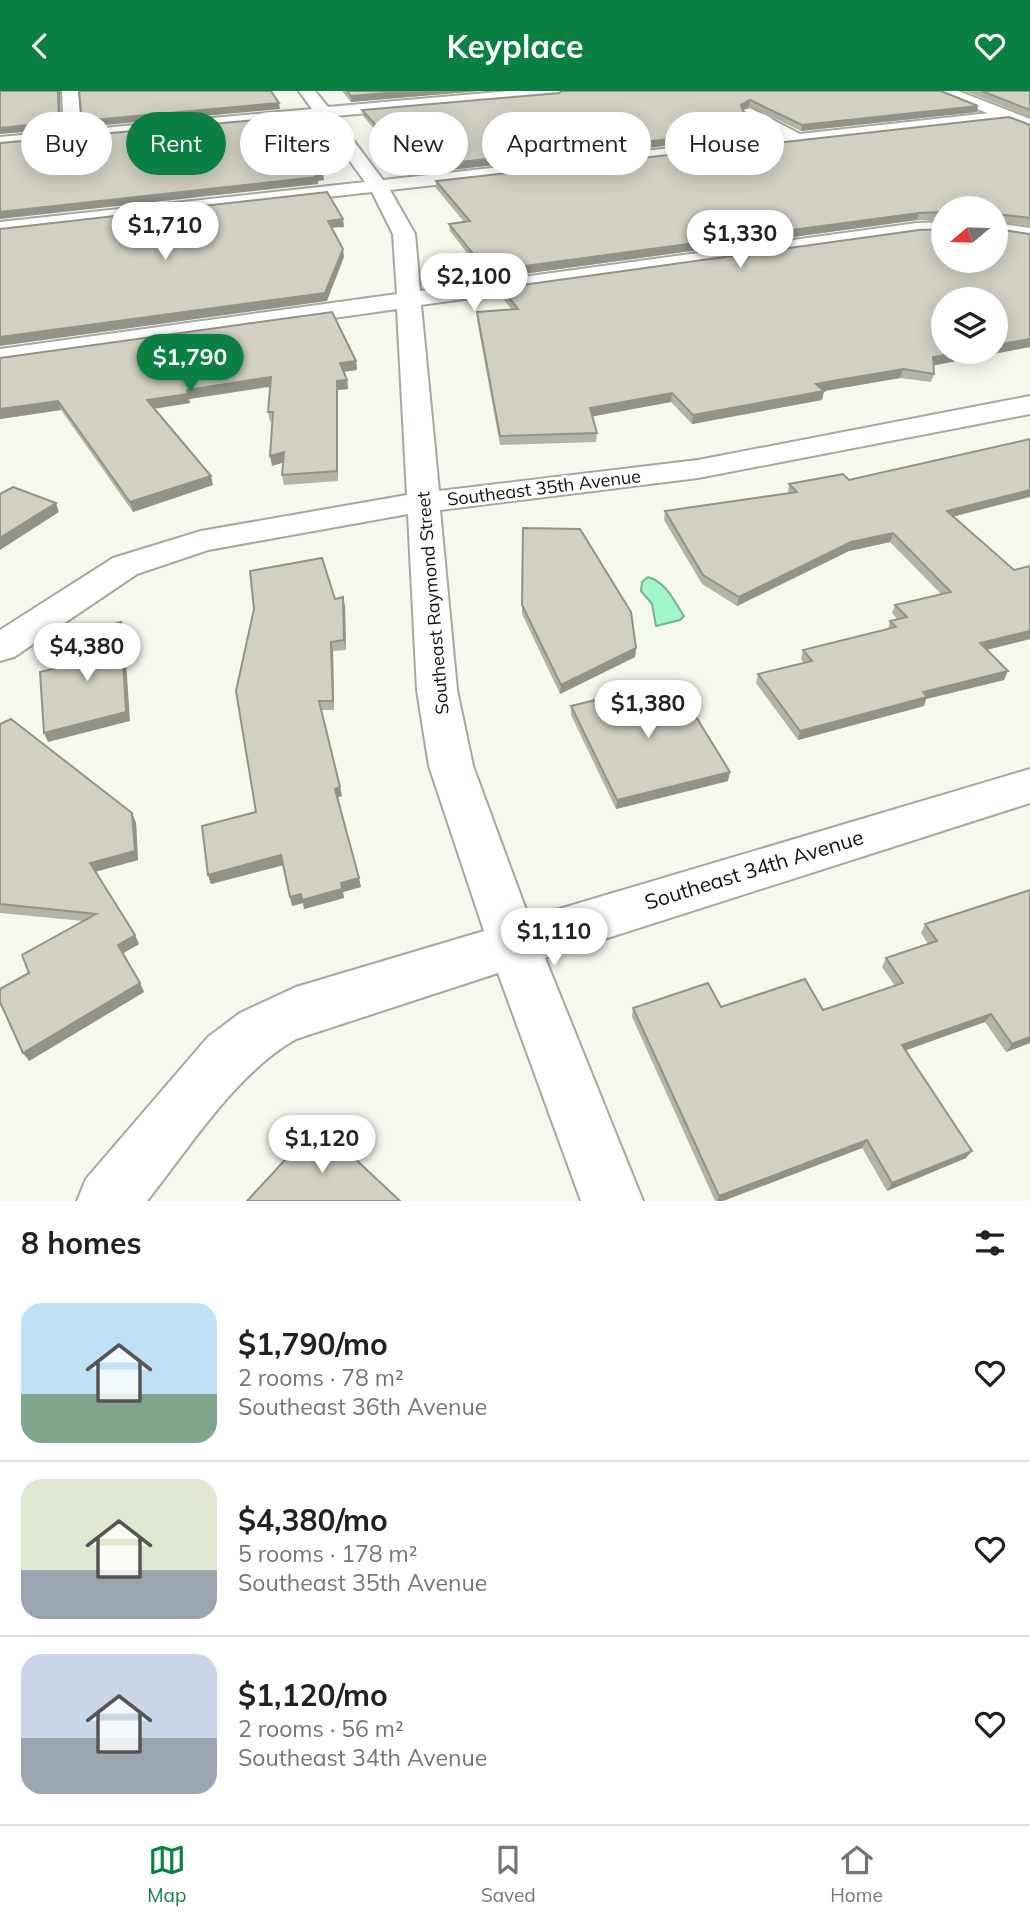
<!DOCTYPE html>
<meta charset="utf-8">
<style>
body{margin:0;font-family:Mulish,sans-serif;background:#f6f6f6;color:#202124;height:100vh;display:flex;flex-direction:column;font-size:26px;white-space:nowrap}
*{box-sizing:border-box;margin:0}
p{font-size:23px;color:#757577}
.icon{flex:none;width:38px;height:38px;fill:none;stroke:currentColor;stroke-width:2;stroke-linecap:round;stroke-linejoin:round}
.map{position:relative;height:1110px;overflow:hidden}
.side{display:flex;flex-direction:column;background:#fff;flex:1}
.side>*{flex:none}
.top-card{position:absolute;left:21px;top:21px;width:989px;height:63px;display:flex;gap:14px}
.needle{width:46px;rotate:251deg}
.buttons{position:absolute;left:931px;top:105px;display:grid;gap:14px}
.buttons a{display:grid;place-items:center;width:77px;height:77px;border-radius:50%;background:#fff;box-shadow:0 4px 18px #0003;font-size:35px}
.price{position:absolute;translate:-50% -60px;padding:0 16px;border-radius:24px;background:#fff;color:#222;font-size:23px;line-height:46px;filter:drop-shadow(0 2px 4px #0008)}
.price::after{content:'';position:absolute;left:50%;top:42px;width:21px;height:16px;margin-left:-10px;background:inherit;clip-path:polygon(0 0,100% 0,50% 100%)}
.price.current{background:#0b8043;color:#fff}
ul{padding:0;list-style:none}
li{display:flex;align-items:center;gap:21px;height:175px;padding:0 21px}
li+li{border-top:2px solid #e0e0e0}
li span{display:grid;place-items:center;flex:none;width:196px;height:140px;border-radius:21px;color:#555}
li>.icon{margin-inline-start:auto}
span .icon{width:84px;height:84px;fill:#fffc;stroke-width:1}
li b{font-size:30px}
h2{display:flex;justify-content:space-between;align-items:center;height:84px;padding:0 21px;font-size:30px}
.tag{padding:0 24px;border-radius:32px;background:#fff;box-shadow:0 4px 18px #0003;font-size:24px;line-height:63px}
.tag.current{background:#0b8043;color:#fff}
header{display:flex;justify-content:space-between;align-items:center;height:91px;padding:0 21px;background:#0b8043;color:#fff;font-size:32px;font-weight:700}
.tabs{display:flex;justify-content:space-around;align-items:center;height:98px;border-top:2px solid #e0e0e0;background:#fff;font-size:19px;color:#757577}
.tabs a{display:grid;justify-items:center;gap:4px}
.tabs .current{color:#0b8043}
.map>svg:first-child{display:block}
.water{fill:#a3f5cc;stroke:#77b193;stroke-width:2}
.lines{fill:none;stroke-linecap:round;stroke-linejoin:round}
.minor-casing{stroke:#a4a89d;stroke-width:4}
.tertiary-casing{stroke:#a4a89d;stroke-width:4}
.minor{fill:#fff;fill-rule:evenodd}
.tertiary{fill:#fff;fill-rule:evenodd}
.wall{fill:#b4b3a8;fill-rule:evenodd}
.shaded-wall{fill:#929288}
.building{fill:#d1d0c3;stroke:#929288;stroke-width:2}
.labels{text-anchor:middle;stroke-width:6;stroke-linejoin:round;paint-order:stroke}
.street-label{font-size:18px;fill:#11120e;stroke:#fff}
.near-street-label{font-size:21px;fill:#11120e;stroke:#fff}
</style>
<header><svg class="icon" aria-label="back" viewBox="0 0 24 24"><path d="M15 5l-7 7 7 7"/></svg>Keyplace<svg class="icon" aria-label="heart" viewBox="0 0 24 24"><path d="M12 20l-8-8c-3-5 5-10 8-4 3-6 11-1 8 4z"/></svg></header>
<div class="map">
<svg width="1030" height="1110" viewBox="0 0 1030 1110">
<rect width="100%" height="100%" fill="#f5f9ed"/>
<!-- water -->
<path class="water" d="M648,486C666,491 674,510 684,525L680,529L656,535L652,513L641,500L642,491Z"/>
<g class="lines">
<defs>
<path id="minor" d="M62,0H78L81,39L312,18L299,0H315L328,16L509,0H567L559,5L335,25L383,89L779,45L744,25L742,22L744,19L750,17L800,43L1007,20L1015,25L1007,30L390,99L415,143L420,200L917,132L943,131V143L917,144L421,214L439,400L698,369L1030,305V323L698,387L440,419L457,599L473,675L529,827L1030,678V712L545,867L643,1110H581L498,882L296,948C236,982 190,1056 147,1110H77L86,1088L208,946L240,922L296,896L484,840L429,675L417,599L408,423L208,459L137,483L14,566L0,570V539L113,467L201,440L407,404L397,218L0,274V258L397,203L393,143L372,101L0,143V131L365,91L319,27L0,56V46L64,40Z
M996,132L1030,137V149L996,144Z"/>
<path id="tertiary" d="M936,0H958L1030,28V39L939,3Z"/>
</defs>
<!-- minor casing -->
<use href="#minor" class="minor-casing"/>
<!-- tertiary casing -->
<use href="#tertiary" class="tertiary-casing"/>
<!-- minor -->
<use href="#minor" class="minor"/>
<!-- tertiary -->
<use href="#tertiary" class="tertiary"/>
</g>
<!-- wall -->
<path class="wall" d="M342,0H479L351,11Z
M941,0L977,21L801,40L749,15L742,19L743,20L772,37L771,43L424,82L401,55L390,56L363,25L362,19L559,2Z
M965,0H1030V26Z
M1009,26L1030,34V135L996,130V138L1030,143V256L933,274L934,283L931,291L900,287L824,300L822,309L692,333L671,311L592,325L597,342L596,351L500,354L477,229V221L512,219L501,205V197L919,139L943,138V170H996V117H943V129H917L487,188L450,140L449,133L464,131L436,97V90ZM943,208H996V261H943Z
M0,267L356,270L357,279L343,281L347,289L348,298L338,299V390L284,394L282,384L283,371L272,375V330L270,331L268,321L270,296L189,308L190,312L154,318L213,394L133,421L61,319L0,328Z
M849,389L954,426L1014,479L1030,475V548L987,559L1004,589L926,608L924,615L798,649L756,592L758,583L804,572L801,568L803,559L888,538L890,530L897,528L892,522L895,514L941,503L890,451L849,460L737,515L702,493L664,429L665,420L788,402L789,393Z
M523,437L636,557L635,566L560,603L522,523Z
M345,515L346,559L333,560L334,619H321L342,705L337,706L361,796L343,801L344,807L304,818L303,812L292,815L283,774L211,793L208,784L256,721Z
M571,615L728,690L616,718L571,624Z
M0,633L132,722L136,732L138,769L95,781L135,844L139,853L123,862L144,901L29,970V882L83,830L0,822Z
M925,833L1030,952L1006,961L985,931L906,959L966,1067L887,1100L862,1057L723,1110H715L632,926L633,917L721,916L823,919L895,895L882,876L886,867L928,853L921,842Z"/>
<!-- shaded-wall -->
<path class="shaded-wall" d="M58,0H60L61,38L0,43V37Z
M412,0H479L351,11V5Z
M750,9L749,15L740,21L741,14Z
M279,12L280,18L83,36L82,30Z
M978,15L977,21L801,40L802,34Z
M772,37L771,43L424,82L423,75Z
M400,48L401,55L390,56L389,49Z
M323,82L324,89L318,90V93L0,128V121Z
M919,122L917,129L487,188V180Z
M343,128L344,136L329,137L328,130Z
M343,158L344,166L327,210L0,255V246Z
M1030,248V256L931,275L933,266L962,261H996V254Z
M356,270L357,279L341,281L340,272Z
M903,278L900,287L824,300L822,309L692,333L693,324L816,293Z
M271,286L272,295L189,308L187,299Z
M347,289L348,298L338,299V390L337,380V290Z
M672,302L671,311L590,326V317Z
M188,303L190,312L150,318L147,309Z
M58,310L61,319L0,328V318Z
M284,361L285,371L272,375L270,365Z
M211,385L213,394L133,421L130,411Z
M1030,399V406L944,428L947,420Z
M56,412L59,421L0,459V447Z
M893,442L890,451L849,460L737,515L739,506L851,451Z
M343,506L345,515L346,559L344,549Z
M121,531L124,540L130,630L48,651L44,642Z
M1030,540V548L977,561L980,552Z
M331,551L333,560L334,619L333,610Z
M636,557L635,566L560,603L561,594Z
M1008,580L1004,589L926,608L924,615L798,649L800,640L923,601Z
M730,681L728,690L616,718L617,709Z
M340,696L342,705L336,707L335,698Z
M132,722L136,732L138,769L94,781L90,772Z
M281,764L284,774L211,793L208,784Z
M359,787L361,796L343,801L344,807L304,818L303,812L292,815L290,806Z
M135,844L139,853L122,863L118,854Z
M140,892L144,901L29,970L23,962Z
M991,923L985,931L898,962L902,954Z
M1030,946V952L1006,961L1012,953Z
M867,1049L862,1057L723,1110H717L719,1105Z
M972,1060L966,1067L887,1100L892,1092Z"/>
<!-- building -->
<path class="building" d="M0,0H58L59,31L0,37Z
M79,0H271L279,12L82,30Z
M347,0H412L351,5Z
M562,0H941L978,15L802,34L750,9L741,14L743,20L772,37L423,75L400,48L389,49L362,19L559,2Z
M982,0H1030V19Z
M288,26L323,82L315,83L317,86L0,121V52Z
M1009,26L1030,34V127L997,123L996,138L1030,143V248L996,254V208H943V261H962L933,266L934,283L903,278L816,293L824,300L693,324L672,302L590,317L597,342L500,345L477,221L518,218L501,197L919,139L943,138V170H996V117H943V121L919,122L487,180L449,133L470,130L436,90Z
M327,101L343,128L328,130L343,158L325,202L0,246V138Z
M332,221L356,270L340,272L347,289L337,290V380L282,384L284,361L270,365L273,321H268L271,286L187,299L188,303L147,309L211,385L130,411L58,310L0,318V267Z
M1030,348V399L947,420L1014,479L1030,475V540L980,552L1008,580L923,601L927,606L800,640L758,583L812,570L803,559L896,536L890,530L907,526L895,514L951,501L893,442L851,451L739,506L703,484L665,420L797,401L789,393L843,383L849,389Z
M13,396L56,412L0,447V403Z
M523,437L580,438L631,521L636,557L561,594L522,514Z
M322,467L335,508L343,506L344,549L331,551L333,610H319L340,696L335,698L359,787L341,792L342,798L302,809L301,803L290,806L281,764L208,784L202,735L256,721L236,600L254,518L250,480Z
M121,531L126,621L44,642L40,581L86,570L82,541Z
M674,590L730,681L617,709L571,615Z
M11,628L132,722L135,760L90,772L135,844L118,854L140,892L23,962L0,911V898L29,882L22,864L96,823L0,813V633Z
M1030,799V946L1012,953L991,923L902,954L972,1060L892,1092L867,1049L719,1105L633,917L708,892L721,916L805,888L823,919L903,892L886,867L937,850L925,833Z
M318,1033L400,1110H247Z"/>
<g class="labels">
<!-- street labels -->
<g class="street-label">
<text transform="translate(544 397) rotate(-7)" y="6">Southeast 35th Avenue</text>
<text transform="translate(433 512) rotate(-95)" y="6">Southeast Raymond Street</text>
</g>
<!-- near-street labels -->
<g class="near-street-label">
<text transform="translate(754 779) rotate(-17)" y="7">Southeast 34th Avenue</text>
</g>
</g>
</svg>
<div class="buttons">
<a><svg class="needle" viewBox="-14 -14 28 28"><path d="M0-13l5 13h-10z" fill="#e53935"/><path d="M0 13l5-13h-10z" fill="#757577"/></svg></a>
<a><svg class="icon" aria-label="layers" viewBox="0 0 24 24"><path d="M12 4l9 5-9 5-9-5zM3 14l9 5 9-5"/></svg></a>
</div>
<b class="price" style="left:165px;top:171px">$1,710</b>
<b class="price" style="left:740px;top:179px">$1,330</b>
<b class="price" style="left:474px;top:222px">$2,100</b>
<b class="price current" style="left:190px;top:303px">$1,790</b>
<b class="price" style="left:87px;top:592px">$4,380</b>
<b class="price" style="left:648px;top:649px">$1,380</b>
<b class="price" style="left:554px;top:877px">$1,110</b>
<b class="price" style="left:322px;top:1084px">$1,120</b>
<div class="top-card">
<a class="tag">Buy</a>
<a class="tag current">Rent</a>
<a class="tag">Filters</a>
<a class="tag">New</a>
<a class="tag">Apartment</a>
<a class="tag">House</a>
</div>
</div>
<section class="side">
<h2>8 homes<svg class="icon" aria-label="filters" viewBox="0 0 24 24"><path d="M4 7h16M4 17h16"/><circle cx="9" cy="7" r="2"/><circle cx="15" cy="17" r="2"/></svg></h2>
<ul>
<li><span style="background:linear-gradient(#bfe0f5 65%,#7fa58c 0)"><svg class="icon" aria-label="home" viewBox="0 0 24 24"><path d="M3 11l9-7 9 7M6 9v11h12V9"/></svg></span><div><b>$1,790/mo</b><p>2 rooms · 78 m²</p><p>Southeast 36th Avenue</p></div><svg class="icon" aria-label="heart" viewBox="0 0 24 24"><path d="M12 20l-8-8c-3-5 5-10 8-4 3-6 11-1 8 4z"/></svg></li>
<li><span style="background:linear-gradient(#dfe7d0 65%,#9aa5b1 0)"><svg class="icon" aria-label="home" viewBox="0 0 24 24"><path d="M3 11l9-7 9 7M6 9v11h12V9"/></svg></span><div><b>$4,380/mo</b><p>5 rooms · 178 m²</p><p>Southeast 35th Avenue</p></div><svg class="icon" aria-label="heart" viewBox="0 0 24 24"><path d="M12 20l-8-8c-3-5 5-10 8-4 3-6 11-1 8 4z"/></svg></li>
<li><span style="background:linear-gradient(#c9d6e8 60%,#9aa5b1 0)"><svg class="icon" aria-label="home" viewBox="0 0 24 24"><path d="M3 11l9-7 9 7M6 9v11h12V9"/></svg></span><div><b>$1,120/mo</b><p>2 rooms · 56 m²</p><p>Southeast 34th Avenue</p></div><svg class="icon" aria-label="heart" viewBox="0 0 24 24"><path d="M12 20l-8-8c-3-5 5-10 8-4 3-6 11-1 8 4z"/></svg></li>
</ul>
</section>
<nav class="tabs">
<a class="current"><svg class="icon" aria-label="map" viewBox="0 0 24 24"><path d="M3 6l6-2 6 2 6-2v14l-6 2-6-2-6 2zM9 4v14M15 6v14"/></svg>Map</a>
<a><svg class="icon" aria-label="saved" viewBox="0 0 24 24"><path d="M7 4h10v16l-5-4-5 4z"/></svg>Saved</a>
<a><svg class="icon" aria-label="home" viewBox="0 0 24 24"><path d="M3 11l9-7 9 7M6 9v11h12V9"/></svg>Home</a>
</nav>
